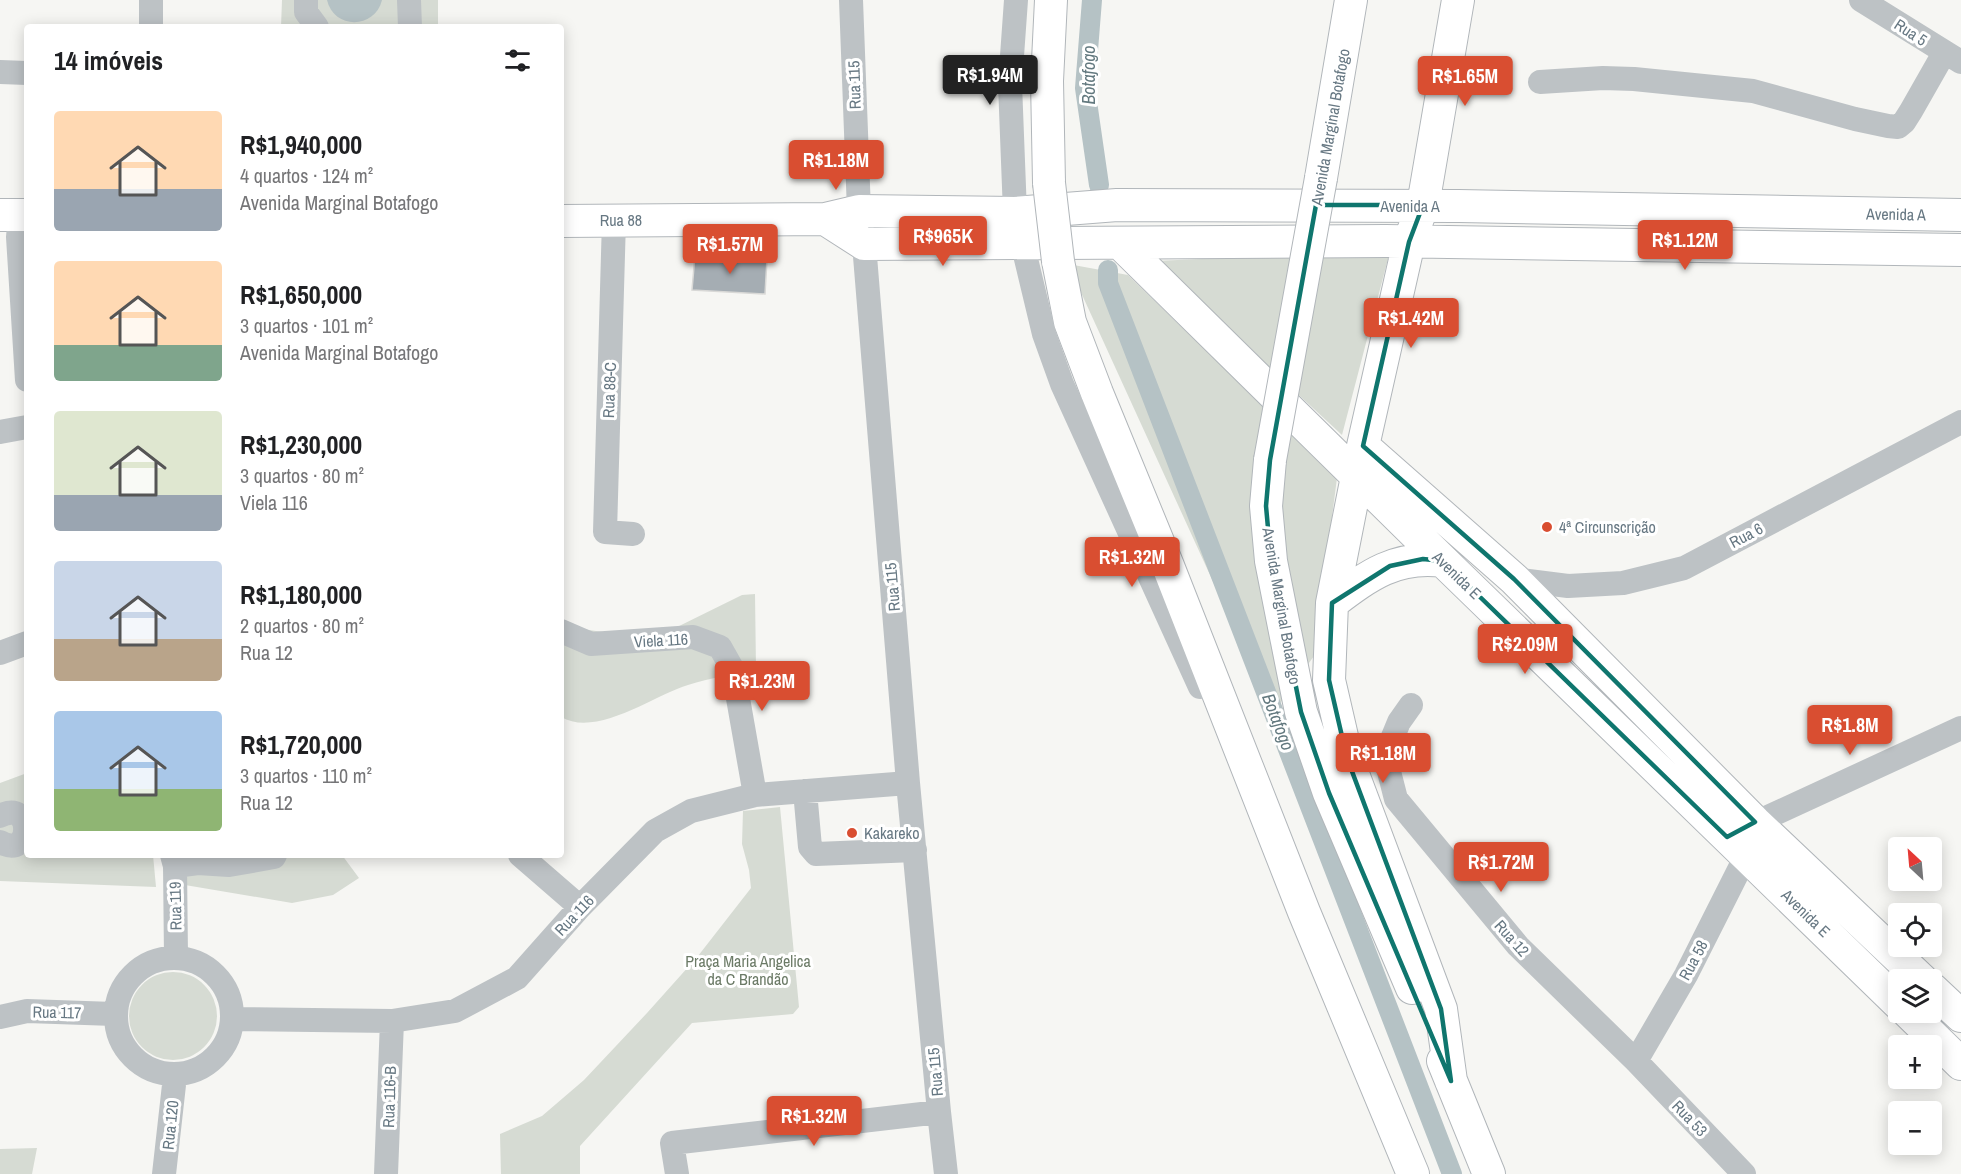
<!DOCTYPE html>
<html lang="pt">
<meta charset="utf-8">
<style>
body{margin:0;font-family:"Archivo Narrow",sans-serif;background:#f6f6f6;color:#202124;height:100vh;display:flex;flex-direction:column;font-size:22px;white-space:nowrap}
*{box-sizing:border-box;margin:0}
p{font-size:20px;color:#757577}
.icon{flex:none;width:33px;height:33px;fill:none;stroke:currentColor;stroke-width:2;stroke-linecap:round;stroke-linejoin:round}
.map{position:relative;flex:1;overflow:hidden}
.side{position:absolute;left:24px;top:24px;width:540px;height:834px;display:flex;flex-direction:column;background:#fff;border-radius:6px;box-shadow:0 3px 15px #0003}
.side>*{flex:none}
.needle{width:39px;rotate:334deg}
.fabs{position:absolute;left:1888px;top:837px;display:grid;gap:12px}
.fabs a{display:grid;place-items:center;width:54px;height:54px;border-radius:6px;background:#fff;box-shadow:0 3px 15px #0003;font-size:30px}
.price{position:absolute;translate:-50% -51px;padding:0 14px;border-radius:6px;background:#d94e31;color:#fff;font-size:20px;line-height:39px;filter:drop-shadow(0 2px 3px #0008)}
.price::after{content:'';position:absolute;left:50%;top:36px;width:18px;height:14px;margin-left:-9px;background:inherit;clip-path:polygon(0 0,100% 0,50% 100%)}
.price.on{background:#222;color:#fff}
ul{padding:0;list-style:none}
li{display:flex;align-items:center;gap:18px;height:150px;padding:0 30px}
li span{display:grid;place-items:center;flex:none;width:168px;height:120px;border-radius:6px;color:#555}
li>.icon{margin-inline-start:auto}
span .icon{width:72px;height:72px;fill:#fffc;stroke-width:1}
li b{font-size:26px}
h2{display:flex;justify-content:space-between;align-items:center;height:72px;padding:0 30px;font-size:26px}
.map>svg:first-child{display:block}
.green{fill:#d6dbd3}
.water{fill:#b5c2c5}
.lines{fill:none;stroke-linecap:round;stroke-linejoin:round}
.canal{stroke:#b5c2c5;stroke-width:20}
.building{fill:#a5adb3;stroke:#d8d8d6;stroke-width:1.5}
.major-casing{stroke:#b1b6ba;stroke-width:34}
.minor{stroke:#bdc2c5;stroke-width:24}
.major{stroke:#fff;stroke-width:32}
.major-bridge-casing{stroke:#b1b6ba;stroke-width:34;stroke-linecap:butt}
.major-bridge{stroke:#fff;stroke-width:32}
.marked{fill:none;stroke:#0f766e;stroke-width:4.5;stroke-linejoin:round}
.poi-dot{fill:#d94e31;stroke:#fff;stroke-width:2}
.labels{text-anchor:middle;stroke-width:6;stroke-linejoin:round;paint-order:stroke}
.street-label{font-size:16px;fill:#677883;stroke:#fff}
.poi-label{font-size:16px;fill:#677883;stroke:#fff;text-anchor:start}
.park-label{font-size:16px;fill:#6b7a66;stroke:#fff}
.water-label{font-size:18px;font-style:italic;fill:#63797f;stroke:#fff}
</style>
<div class="map">
<svg width="1961" height="1174" viewBox="0 0 1961 1174">
<rect width="100%" height="100%" fill="#f6f6f3"/>
<!-- green -->
<path class="green" d="M282,0H438V27H281Z
M1390,251L1342,435L1154,261Z
M1068,264L1128,275L1337,478L1314,656L1273,713Z
M755,594L756,669C734,674 710,678 688,685C654,695 597,738 561,717V626L631,636L669,631L742,595Z
M27,773V855H153L156,887L0,881V783Z
M780,807L799,1007L793,1014L692,1023L580,1146V1174H501L500,1134L542,1116L584,1080L647,1013L698,956L751,888L749,870L742,844L743,811Z
M183,855H342L359,878L333,895L292,903L185,885Z
M129 1016a44 44 0 1 1 88 0a44 44 0 1 1-88 0Z
M37,1148L32,1174H0V1149Z"/>
<!-- water -->
<path class="water" d="M327,0H382C375,29 334,30 327,0Z"/>
<g class="lines">
<!-- canal -->
<path class="canal" d="M1092,0L1085,88L1099,185
M1108,270V283L1452,1174"/>
</g>
<!-- building -->
<path class="building" d="M695,255L767,259L765,294L692,290Z"/>
<g class="lines">
<defs>
<path id="major" d="M1321,178L1351,0
M1049,183L1047,81L1051,0
M0,215H27
M825,219L864,244L1386,241L1961,250
M561,221L825,219L859,211L1015,213L1117,205L1459,206L1961,215
M1121,244L1443,561L1899,1004
M1058,261L1070,322L1097,393L1168,566L1304,912L1413,1174
M1363,446L1514,579L1755,822L1922,980
M1270,460L1266,506L1271,561L1301,712L1329,793L1412,988
M1332,603C1368,576 1395,555 1443,561
M1932,989L1961,1016
M1908,1012L1961,1064
M1443,1061L1489,1174
M1451,1081L1441,1009L1347,758L1329,680L1332,603L1363,446L1409,242L1423,205L1458,0"/>
</defs>
<!-- major casing -->
<use href="#major" class="major-casing"/>
<!-- minor -->
<path class="minor" d="M306,0V12L317,27
M409,0L410,27
M851,0L859,211L864,244L908,783L939,1112L946,1174
M1016,0L1010,84L1015,213L1044,334L1062,384L1200,687
M1861,0L1961,62
M151,27V0
M0,72L27,73
M1540,82L1603,78L1634,79L1753,91L1855,119L1888,126L1898,127L1904,122L1911,111L1944,53
M20,215L18,237L27,380
M614,220L605,532L633,534
M0,432L27,427
M1514,579L1568,586L1623,583L1684,568L1961,422
M561,631L591,644L693,637L720,647L733,670L755,795
M0,653L27,643
M1411,705L1399,722L1385,756L1396,799L1518,946L1636,1061L1744,1174
M805,791L810,847L816,854L915,850
M0,816C34,798 33,861 0,842
M1742,829L1961,728
M172,855L175,866L176,957
M520,855L580,907
M175,866L198,863L229,865L274,857L275,855
M116 1016a58 58 0 1 1 116 0a58 58 0 1 1-116 0Z
M0,1017L27,1011L114,1014
M233,1019L392,1021L455,1011L517,978L580,907L655,831L691,811L755,795L908,783
M1636,1061L1686,975L1746,856
M164,1174L175,1076
M386,1174L392,1021
M677,1174L672,1143L939,1112"/>
<!-- major -->
<use href="#major" class="major"/>
<defs>
<path id="major-bridge" d="M1049,183L1058,261
M1270,460L1321,178"/>
</defs>
<!-- major-bridge casing -->
<use href="#major-bridge" class="major-bridge-casing"/>
<!-- major-bridge -->
<use href="#major-bridge" class="major-bridge"/>
</g>
<!-- marked area -->
<path class="marked" d="M1316,205H1423L1409,242L1363,446L1514,579L1755,822L1727,837L1443,561L1423,559L1390,566L1332,603L1329,680L1347,758L1441,1009L1451,1081L1329,793L1301,712L1271,561L1266,506L1270,460Z"/>
<!-- markers -->
<g class="poi-dot">
<circle cx="1547" cy="527" r="6"/>
<circle cx="852" cy="833" r="6"/>
</g>
<g class="labels">
<!-- street labels -->
<g class="street-label">
<text transform="translate(1911 32) rotate(33)" y="6">Rua 5</text>
<text transform="translate(854 85) rotate(-92)" y="6">Rua 115</text>
<text transform="translate(1330 127) rotate(-80)" y="6">Avenida Marginal Botafogo</text>
<text x="1410" y="212">Avenida A</text>
<text transform="translate(1896 214) rotate(1)" y="6">Avenida A</text>
<text x="621" y="226">Rua 88</text>
<text transform="translate(609 390) rotate(-88)" y="6">Rua 88-C</text>
<text transform="translate(1746 535) rotate(-28)" y="6">Rua 6</text>
<text transform="translate(1457 575) rotate(44)" y="6">Avenida E</text>
<text transform="translate(892 587) rotate(-95)" y="6">Rua 115</text>
<text transform="translate(1282 606) rotate(80)" y="6">Avenida Marginal Botafogo</text>
<text transform="translate(661 640) rotate(-3)" y="6">Viela 116</text>
<text transform="translate(175 906) rotate(-91)" y="6">Rua 119</text>
<text transform="translate(1806 913) rotate(44)" y="6">Avenida E</text>
<text transform="translate(574 915) rotate(-47)" y="6">Rua 116</text>
<text transform="translate(1512 938) rotate(48)" y="6">Rua 12</text>
<text transform="translate(1693 960) rotate(-62)" y="6">Rua 58</text>
<text transform="translate(57 1012) rotate(1)" y="6">Rua 117</text>
<text transform="translate(935 1072) rotate(-95)" y="6">Rua 115</text>
<text transform="translate(389 1097) rotate(-88)" y="6">Rua 116-B</text>
<text transform="translate(1690 1118) rotate(46)" y="6">Rua 53</text>
<text transform="translate(170 1125) rotate(-84)" y="6">Rua 120</text>
</g>
<!-- poi labels -->
<g class="poi-label">
<text x="1559" y="533">4ª Circunscrição</text>
<text x="864" y="839">Kakareko</text>
</g>
<!-- park labels -->
<g class="park-label">
<text x="748" y="967">Praça Maria Angelica<tspan x="748" dy="18">da C Brandão</tspan></text>
</g>
<!-- water labels -->
<g class="water-label">
<text transform="translate(1089 75) rotate(-90)" y="6">Botafogo</text>
<text transform="translate(1278 722) rotate(69)" y="6">Botafogo</text>
</g>
</g>
</svg>
<div class="fabs">
<a><svg class="needle" viewBox="-14 -14 28 28"><path d="M0-13l5 13h-10z" fill="#e53935"/><path d="M0 13l5-13h-10z" fill="#757577"/></svg></a>
<a><svg class="icon" aria-label="locate" viewBox="0 0 24 24"><circle cx="12" cy="12" r="6"/><path d="M12 2v4M12 18v4M2 12h4M18 12h4"/></svg></a>
<a><svg class="icon" aria-label="layers" viewBox="0 0 24 24"><path d="M12 4l9 5-9 5-9-5zM3 14l9 5 9-5"/></svg></a>
<a>+</a>
<a>−</a>
</div>
<b class="price on" style="left:990px;top:106px">R$1.94M</b>
<b class="price" style="left:1465px;top:107px">R$1.65M</b>
<b class="price" style="left:836px;top:191px">R$1.18M</b>
<b class="price" style="left:943px;top:267px">R$965K</b>
<b class="price" style="left:1685px;top:271px">R$1.12M</b>
<b class="price" style="left:730px;top:275px">R$1.57M</b>
<b class="price" style="left:1411px;top:349px">R$1.42M</b>
<b class="price" style="left:1132px;top:588px">R$1.32M</b>
<b class="price" style="left:1525px;top:675px">R$2.09M</b>
<b class="price" style="left:762px;top:712px">R$1.23M</b>
<b class="price" style="left:1850px;top:756px">R$1.8M</b>
<b class="price" style="left:1383px;top:784px">R$1.18M</b>
<b class="price" style="left:1501px;top:893px">R$1.72M</b>
<b class="price" style="left:814px;top:1147px">R$1.32M</b>
<section class="side">
<h2>14 imóveis<svg class="icon" aria-label="filters" viewBox="0 0 24 24"><path d="M4 7h16M4 17h16"/><circle cx="9" cy="7" r="2"/><circle cx="15" cy="17" r="2"/></svg></h2>
<ul>
<li><span style="background:linear-gradient(#ffd9b3 65%,#9aa5b1 0)"><svg class="icon" aria-label="home" viewBox="0 0 24 24"><path d="M3 11l9-7 9 7M6 9v11h12V9"/></svg></span><div><b>R$1,940,000</b><p>4 quartos · 124 m²</p><p>Avenida Marginal Botafogo</p></div></li>
<li><span style="background:linear-gradient(#ffd9b3 70%,#7fa58c 0)"><svg class="icon" aria-label="home" viewBox="0 0 24 24"><path d="M3 11l9-7 9 7M6 9v11h12V9"/></svg></span><div><b>R$1,650,000</b><p>3 quartos · 101 m²</p><p>Avenida Marginal Botafogo</p></div></li>
<li><span style="background:linear-gradient(#dfe7d0 70%,#9aa5b1 0)"><svg class="icon" aria-label="home" viewBox="0 0 24 24"><path d="M3 11l9-7 9 7M6 9v11h12V9"/></svg></span><div><b>R$1,230,000</b><p>3 quartos · 80 m²</p><p>Viela 116</p></div></li>
<li><span style="background:linear-gradient(#c9d6e8 65%,#b9a48a 0)"><svg class="icon" aria-label="home" viewBox="0 0 24 24"><path d="M3 11l9-7 9 7M6 9v11h12V9"/></svg></span><div><b>R$1,180,000</b><p>2 quartos · 80 m²</p><p>Rua 12</p></div></li>
<li><span style="background:linear-gradient(#a9c7e8 65%,#8fb573 0)"><svg class="icon" aria-label="home" viewBox="0 0 24 24"><path d="M3 11l9-7 9 7M6 9v11h12V9"/></svg></span><div><b>R$1,720,000</b><p>3 quartos · 110 m²</p><p>Rua 12</p></div></li>
</ul>
</section>
</div>
